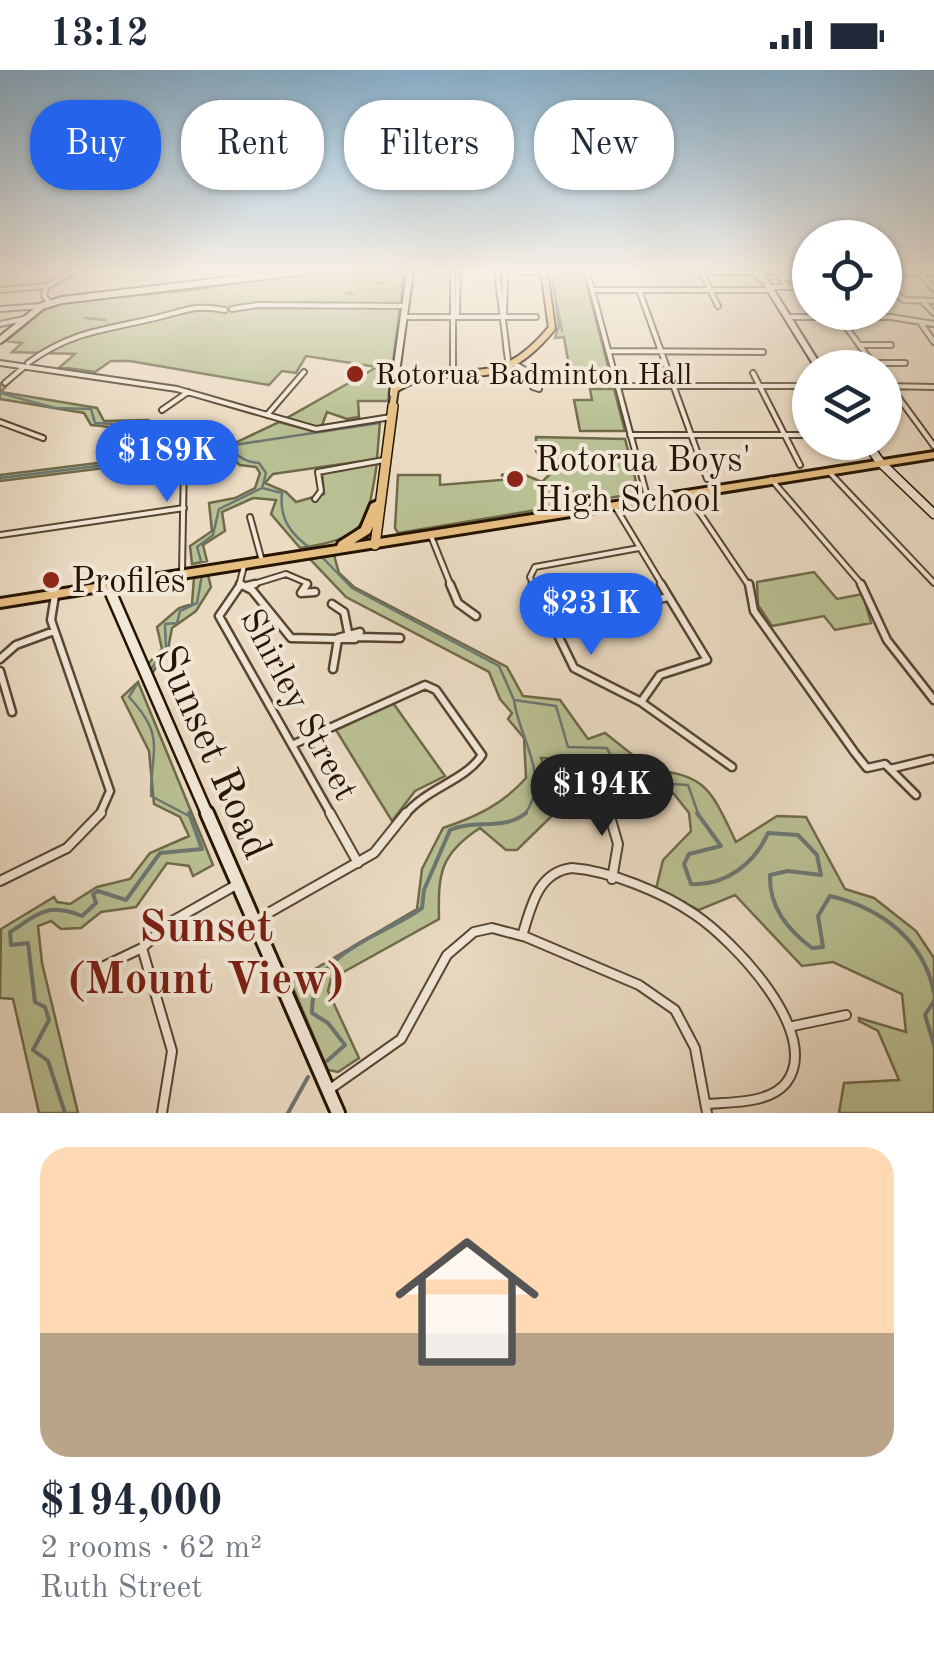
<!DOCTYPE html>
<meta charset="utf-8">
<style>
body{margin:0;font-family:"Old Standard TT",serif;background:#f2f2f3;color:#1f2937;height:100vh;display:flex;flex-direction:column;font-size:38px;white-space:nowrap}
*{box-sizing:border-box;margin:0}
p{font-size:32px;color:#747a83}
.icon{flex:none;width:55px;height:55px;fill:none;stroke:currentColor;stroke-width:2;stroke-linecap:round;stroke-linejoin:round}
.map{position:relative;height:1043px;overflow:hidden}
.sheet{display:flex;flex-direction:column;background:#fff;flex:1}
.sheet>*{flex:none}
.top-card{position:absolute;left:30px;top:30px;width:875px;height:90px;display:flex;gap:20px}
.tools{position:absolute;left:792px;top:150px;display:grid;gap:20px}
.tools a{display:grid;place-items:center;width:110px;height:110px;border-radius:50%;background:#fff;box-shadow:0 2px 8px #0004;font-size:50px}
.price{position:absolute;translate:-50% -85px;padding:0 22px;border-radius:35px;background:#2563eb;color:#fff;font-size:32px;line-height:65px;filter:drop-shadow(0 2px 5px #0008)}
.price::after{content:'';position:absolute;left:50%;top:60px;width:30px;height:22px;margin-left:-15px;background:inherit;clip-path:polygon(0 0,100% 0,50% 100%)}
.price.selected{background:#222;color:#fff}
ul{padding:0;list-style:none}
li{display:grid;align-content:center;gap:20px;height:530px;padding:0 40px}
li+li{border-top:2px solid #e0e1e3}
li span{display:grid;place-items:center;height:310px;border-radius:30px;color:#555}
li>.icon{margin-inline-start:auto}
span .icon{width:180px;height:180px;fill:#fffc;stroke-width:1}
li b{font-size:42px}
.tag{padding:0 35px;border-radius:40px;background:#fff;box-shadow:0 2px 8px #0004;font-size:35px;line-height:90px}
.tag.selected{background:#2563eb;color:#fff}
.status{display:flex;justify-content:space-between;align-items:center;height:70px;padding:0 50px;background:#fff;direction:ltr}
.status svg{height:28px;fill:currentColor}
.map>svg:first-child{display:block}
.green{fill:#b9c093;stroke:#6f6a4a;stroke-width:2.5}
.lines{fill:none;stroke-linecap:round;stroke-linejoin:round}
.stream-far1{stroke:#6c7672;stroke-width:2.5}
.stream{stroke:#6c7672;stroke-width:4}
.street-far2-casing{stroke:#564632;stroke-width:8}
.street-far1-casing{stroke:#564632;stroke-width:11}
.street-casing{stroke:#564632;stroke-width:12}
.secondary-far3-casing{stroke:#251401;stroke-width:10}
.secondary-far2-casing{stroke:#251401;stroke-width:11}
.secondary-far1-casing{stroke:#251401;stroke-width:15}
.secondary-casing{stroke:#251401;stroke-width:18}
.primary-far1-casing{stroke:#251401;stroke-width:10}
.primary-casing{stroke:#251401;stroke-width:12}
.highway-casing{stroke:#251401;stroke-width:6}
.street-far2{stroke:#f2e8d8;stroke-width:4}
.street-far1{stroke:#f2e8d8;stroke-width:6}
.street{stroke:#f2e8d8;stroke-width:8}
.secondary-far3{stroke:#f2e8d8;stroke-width:6}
.secondary-far2{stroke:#f2e8d8;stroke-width:8}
.secondary-far1{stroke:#f2e8d8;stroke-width:10}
.secondary{stroke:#f2e8d8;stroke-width:12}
.primary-far1{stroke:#e6be82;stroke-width:6}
.primary{stroke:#e6be82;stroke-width:9}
.highway{fill:#e6be82;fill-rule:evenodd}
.poi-dot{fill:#8f2418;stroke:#f2e8d8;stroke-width:4}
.labels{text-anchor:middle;stroke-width:8;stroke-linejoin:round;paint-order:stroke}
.far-poi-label{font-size:30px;fill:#251401;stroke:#f2e8d8;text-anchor:start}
.poi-label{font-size:35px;fill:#251401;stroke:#f2e8d8;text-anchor:start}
.street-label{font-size:35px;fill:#251401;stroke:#f2e8d8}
.near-street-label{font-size:42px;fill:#251401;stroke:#f2e8d8}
.near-neighbourhood-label{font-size:45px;font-weight:bold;fill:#7a1f14;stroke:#f2e8d8}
</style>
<div class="status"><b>13:12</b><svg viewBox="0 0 49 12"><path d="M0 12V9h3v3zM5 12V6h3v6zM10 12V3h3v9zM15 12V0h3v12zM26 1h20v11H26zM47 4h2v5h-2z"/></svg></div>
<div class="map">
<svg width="934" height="1043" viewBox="0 0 934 1043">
<rect width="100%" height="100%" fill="#ebdbc3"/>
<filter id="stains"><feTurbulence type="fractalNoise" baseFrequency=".002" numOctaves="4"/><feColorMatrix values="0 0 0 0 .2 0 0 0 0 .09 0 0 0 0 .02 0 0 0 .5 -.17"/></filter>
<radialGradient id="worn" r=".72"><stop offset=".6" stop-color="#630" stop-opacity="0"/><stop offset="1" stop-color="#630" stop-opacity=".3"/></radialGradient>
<!-- green -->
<path class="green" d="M306,202L404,205L388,331H358L359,347L347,349L327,342L321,358L287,348L377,297L306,286L296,303L282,301L269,315L130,291H111L95,302L60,297L75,284L12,282L22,273L6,271L44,240L68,231L185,221Z
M552,204H584L613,315L572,314L564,267L555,268L559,256Z
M0,313L8,314L1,322L97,338L104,351L148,350L181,365L233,374L279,352L316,362L380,351L377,389L273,404L265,413L286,422L296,432L324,424L322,401L377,393C367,456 367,468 300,478L271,444L276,430L253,428L222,442L225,461L203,475L207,491L192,494L190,476L212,461L209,433L235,428L255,418L260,403L256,397L240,395L225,383L0,411V405L219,378C176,370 135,359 91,355L84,343L0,329Z
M590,319H614L625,361H580L574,330H592Z
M536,367L625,369L639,423L398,463L395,458L398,405H440V415L514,409L501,405L518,402L542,412L549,405L536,381Z
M334,485L339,503L354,517L507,597L523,626L560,630L588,669L605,663L634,686L639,699C705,703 709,715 736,772L777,746L806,747L845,819L874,828L916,861L934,888V1043H839L844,1013L899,1010L878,961L859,951V948L906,962L902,924L833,892L802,896L735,825L699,840L656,819L663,790L691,761L689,743L674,724L629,722L608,733L594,717L597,692L541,688L560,738L517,780H506L480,758C440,784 438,803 439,849L331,909L328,921L359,988L338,1002L328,1000L291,913L417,839L422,799L443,758C476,747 503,734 526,708L524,668L508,649L512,643L500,629L489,602L346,527L310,489Z
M814,502L837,529L863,524L871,553L835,560L824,546L772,556L758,535L757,512Z
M208,505L211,517L196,541L172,558L168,579L151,605L147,595L162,579L157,557L179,538L192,534L194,507Z
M138,612L213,795L193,806L189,796L167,793L136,837L101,842L81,858L61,859L51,851L38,856L42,893L78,1043H39L13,929L0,928L1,859L54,827L57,832L70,834L97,817L130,809L150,783L189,766L180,747L154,734L149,681L122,627Z
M393,633L445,706L415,721L392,751L336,660Z"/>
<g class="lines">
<!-- stream-far1 -->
<path class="stream-far1" d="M376,213H385
M346,223L353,224
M555,225L562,261
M85,248L105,250
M0,323L55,338L91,339L95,353C129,354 194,362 225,377C239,384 242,392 259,393L266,403L262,418L282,423C279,449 291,465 313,480
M227,376L379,353
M0,408L227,380
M319,484L352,518L499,596L514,630L556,636L568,677L607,678L622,711L688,715L699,746
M201,491L197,477L213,465L219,439L262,418
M151,599L166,579L165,554L177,553L180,541L197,533L202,505
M137,614L129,627C166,667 151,677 151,726L189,746
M514,630C518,667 554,710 523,746"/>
<!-- stream -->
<path class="stream" d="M697,743L721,776L689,784L684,794L691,814C726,816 755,793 768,763L798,765L817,785L821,805L788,801L770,805C769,837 787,859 812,878L823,877L818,846L830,826C881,838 924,870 934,923
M934,931L925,945L934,975
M327,991L345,975L328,953L312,943C310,882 380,868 422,838L424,820L450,760C475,749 504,761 526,743
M65,1043L48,991L33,980L49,950L45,937L35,932L28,873L11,875L10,862C40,843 47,832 82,846L96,833L93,824L98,821L126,830L160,783L202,779L189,743
M288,1043L308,1007"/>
<defs>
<path id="street-far2" d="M453,201V300
M497,201L508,290L506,276
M587,201L648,430
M701,201L718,236
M919,203L934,219
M0,206L18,201
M885,215L904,230L934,231
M768,217H810
M787,217L781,208L810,207
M0,220L45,216
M592,220H769
M639,220L707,409
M50,233L44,226L46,217L74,201
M924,233L934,243
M0,239L42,236
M232,239L258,235L405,236
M457,245L458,201
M404,247H536
M504,247L505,201
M788,247H891L934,254
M839,247L876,298
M920,252L934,272
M0,254L24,249
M859,275H891
M608,281L763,282
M0,293L177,319L316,359L391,347
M28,293C74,259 110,260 163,246C190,239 196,235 225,240
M873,293H905
M515,294L533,305L537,316
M753,303L800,395
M885,309L934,376
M5,313L24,297
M535,316H539V319L533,317Z
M618,316H810
M885,316L934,317
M162,340L188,322
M267,345L304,302
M0,352L43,368
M630,365H810
M830,403L934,513
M771,409L863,516
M682,426L695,436L749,516
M315,429L321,421L318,402L384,390
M605,433L616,438L663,516
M250,447L262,491
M0,465L184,438
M431,466L451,516
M182,502L184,390
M240,514L244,516
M239,516L244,496
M247,516L286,504L307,513L305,516
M534,516L530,507L535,497L639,478"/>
<path id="street-far1" d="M240,514L252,520L291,568L338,569
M241,514L219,546L332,746
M307,514L301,523L315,522
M450,514L458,533L476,546
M533,514L574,598L641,632L732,697
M749,514L754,541L855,683L867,698L885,694L916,725
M861,514L887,570L934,630
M247,516L255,514
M56,519L51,550L110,721L99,746
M332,534L344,542L348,562
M623,538L668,527
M360,562L355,569H338V568Z
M358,567L400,568
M0,589L16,575L54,561
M333,599L338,569
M0,601L12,642
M641,632L660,605L707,590L661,514
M292,675L425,615L436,620L482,685C465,711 426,718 404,746
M890,699L931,689
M591,726L611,746"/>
<path id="street" d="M330,743L358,793
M609,743L618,774L612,809
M0,811L67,778L101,743
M256,850L374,783L406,743
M522,866C531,838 537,802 572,798C610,801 662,822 694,844C732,869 824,964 786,1013C769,1034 730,1032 706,1034
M98,899L142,878
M793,956L846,945
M330,1019L401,969L447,885L474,862L492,858L526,867L639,915L675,940L695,978L707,1043
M162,1043L172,981L142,878L169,853L236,815"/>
<path id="secondary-far3" d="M319,201H323
M521,201H542
M714,201H779
M753,201L765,211L819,298
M793,201H810
M885,202H934
M0,270L42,236L62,230L306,201
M393,324L410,202"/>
<path id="secondary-far2" d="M866,372L880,392L934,444
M106,512L108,516"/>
<path id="secondary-far1" d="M107,514L208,746"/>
<path id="secondary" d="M207,743L338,1043"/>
<path id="primary-far1" d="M509,301L533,305
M392,339L395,319C457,281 489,335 552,258L544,201"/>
<path id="primary" d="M375,475L393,336"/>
<path id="highway" d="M934,382V388L0,537V529L337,476L339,472L361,458L371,434L377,431L383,434L370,463L354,473Z"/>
</defs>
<!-- street-far2 casing -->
<use href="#street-far2" class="street-far2-casing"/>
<!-- street-far1 casing -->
<use href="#street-far1" class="street-far1-casing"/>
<!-- street casing -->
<use href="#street" class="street-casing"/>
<!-- secondary-far3 casing -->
<use href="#secondary-far3" class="secondary-far3-casing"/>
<!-- secondary-far2 casing -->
<use href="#secondary-far2" class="secondary-far2-casing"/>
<!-- secondary-far1 casing -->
<use href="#secondary-far1" class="secondary-far1-casing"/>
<!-- secondary casing -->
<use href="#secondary" class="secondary-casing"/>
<!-- primary-far1 casing -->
<use href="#primary-far1" class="primary-far1-casing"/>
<!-- primary casing -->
<use href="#primary" class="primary-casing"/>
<!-- highway casing -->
<use href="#highway" class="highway-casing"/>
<!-- street-far2 -->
<use href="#street-far2" class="street-far2"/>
<!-- street-far1 -->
<use href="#street-far1" class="street-far1"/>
<!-- street -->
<use href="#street" class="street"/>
<!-- secondary-far3 -->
<use href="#secondary-far3" class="secondary-far3"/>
<!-- secondary-far2 -->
<use href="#secondary-far2" class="secondary-far2"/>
<!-- secondary-far1 -->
<use href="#secondary-far1" class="secondary-far1"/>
<!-- secondary -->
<use href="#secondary" class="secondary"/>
<!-- primary-far1 -->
<use href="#primary-far1" class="primary-far1"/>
<!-- primary -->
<use href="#primary" class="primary"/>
<!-- highway -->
<use href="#highway" class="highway"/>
</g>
<!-- sky -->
<linearGradient id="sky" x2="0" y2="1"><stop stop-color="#89b6d7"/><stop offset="0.58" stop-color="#f6efe4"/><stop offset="1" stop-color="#f6efe4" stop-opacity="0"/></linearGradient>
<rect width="934" height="347" fill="url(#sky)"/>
<!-- markers -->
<g class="poi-dot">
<circle cx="355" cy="304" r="10"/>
<circle cx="515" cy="409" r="10"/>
<circle cx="51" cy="510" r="10"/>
</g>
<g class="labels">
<!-- far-poi labels -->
<g class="far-poi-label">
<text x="375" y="314">Rotorua Badminton Hall</text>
</g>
<!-- poi labels -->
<g class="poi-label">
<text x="535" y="401">Rotorua Boys'<tspan x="535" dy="40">High School</tspan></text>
<text x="71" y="522">Profiles</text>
</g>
<!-- street labels -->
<g class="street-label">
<text transform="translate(300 634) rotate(62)" y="12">Shirley Street</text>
</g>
<!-- near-street labels -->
<g class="near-street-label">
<text transform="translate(215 681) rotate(66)" y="15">Sunset Road</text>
</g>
<!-- near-neighbourhood labels -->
<g class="near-neighbourhood-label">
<text x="206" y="871">Sunset<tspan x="206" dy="52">(Mount View)</tspan></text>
</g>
</g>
<rect width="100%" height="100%" filter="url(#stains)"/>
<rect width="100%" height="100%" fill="url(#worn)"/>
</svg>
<div class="tools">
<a><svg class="icon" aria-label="locate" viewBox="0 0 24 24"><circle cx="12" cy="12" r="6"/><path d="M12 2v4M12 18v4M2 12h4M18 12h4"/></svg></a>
<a><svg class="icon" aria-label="layers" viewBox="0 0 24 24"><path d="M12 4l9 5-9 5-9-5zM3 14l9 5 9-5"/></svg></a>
</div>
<b class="price" style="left:167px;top:435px">$189K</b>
<b class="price" style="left:591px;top:588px">$231K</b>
<b class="price selected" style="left:602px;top:769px">$194K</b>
<div class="top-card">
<a class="tag selected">Buy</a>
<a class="tag">Rent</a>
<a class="tag">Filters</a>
<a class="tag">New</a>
</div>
</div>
<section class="sheet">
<ul>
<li><span style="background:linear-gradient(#ffd9b3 60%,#b9a48a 0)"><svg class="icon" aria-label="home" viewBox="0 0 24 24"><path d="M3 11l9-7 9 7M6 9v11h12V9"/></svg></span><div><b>$194,000</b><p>2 rooms · 62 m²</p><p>Ruth Street</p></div></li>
</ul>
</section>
